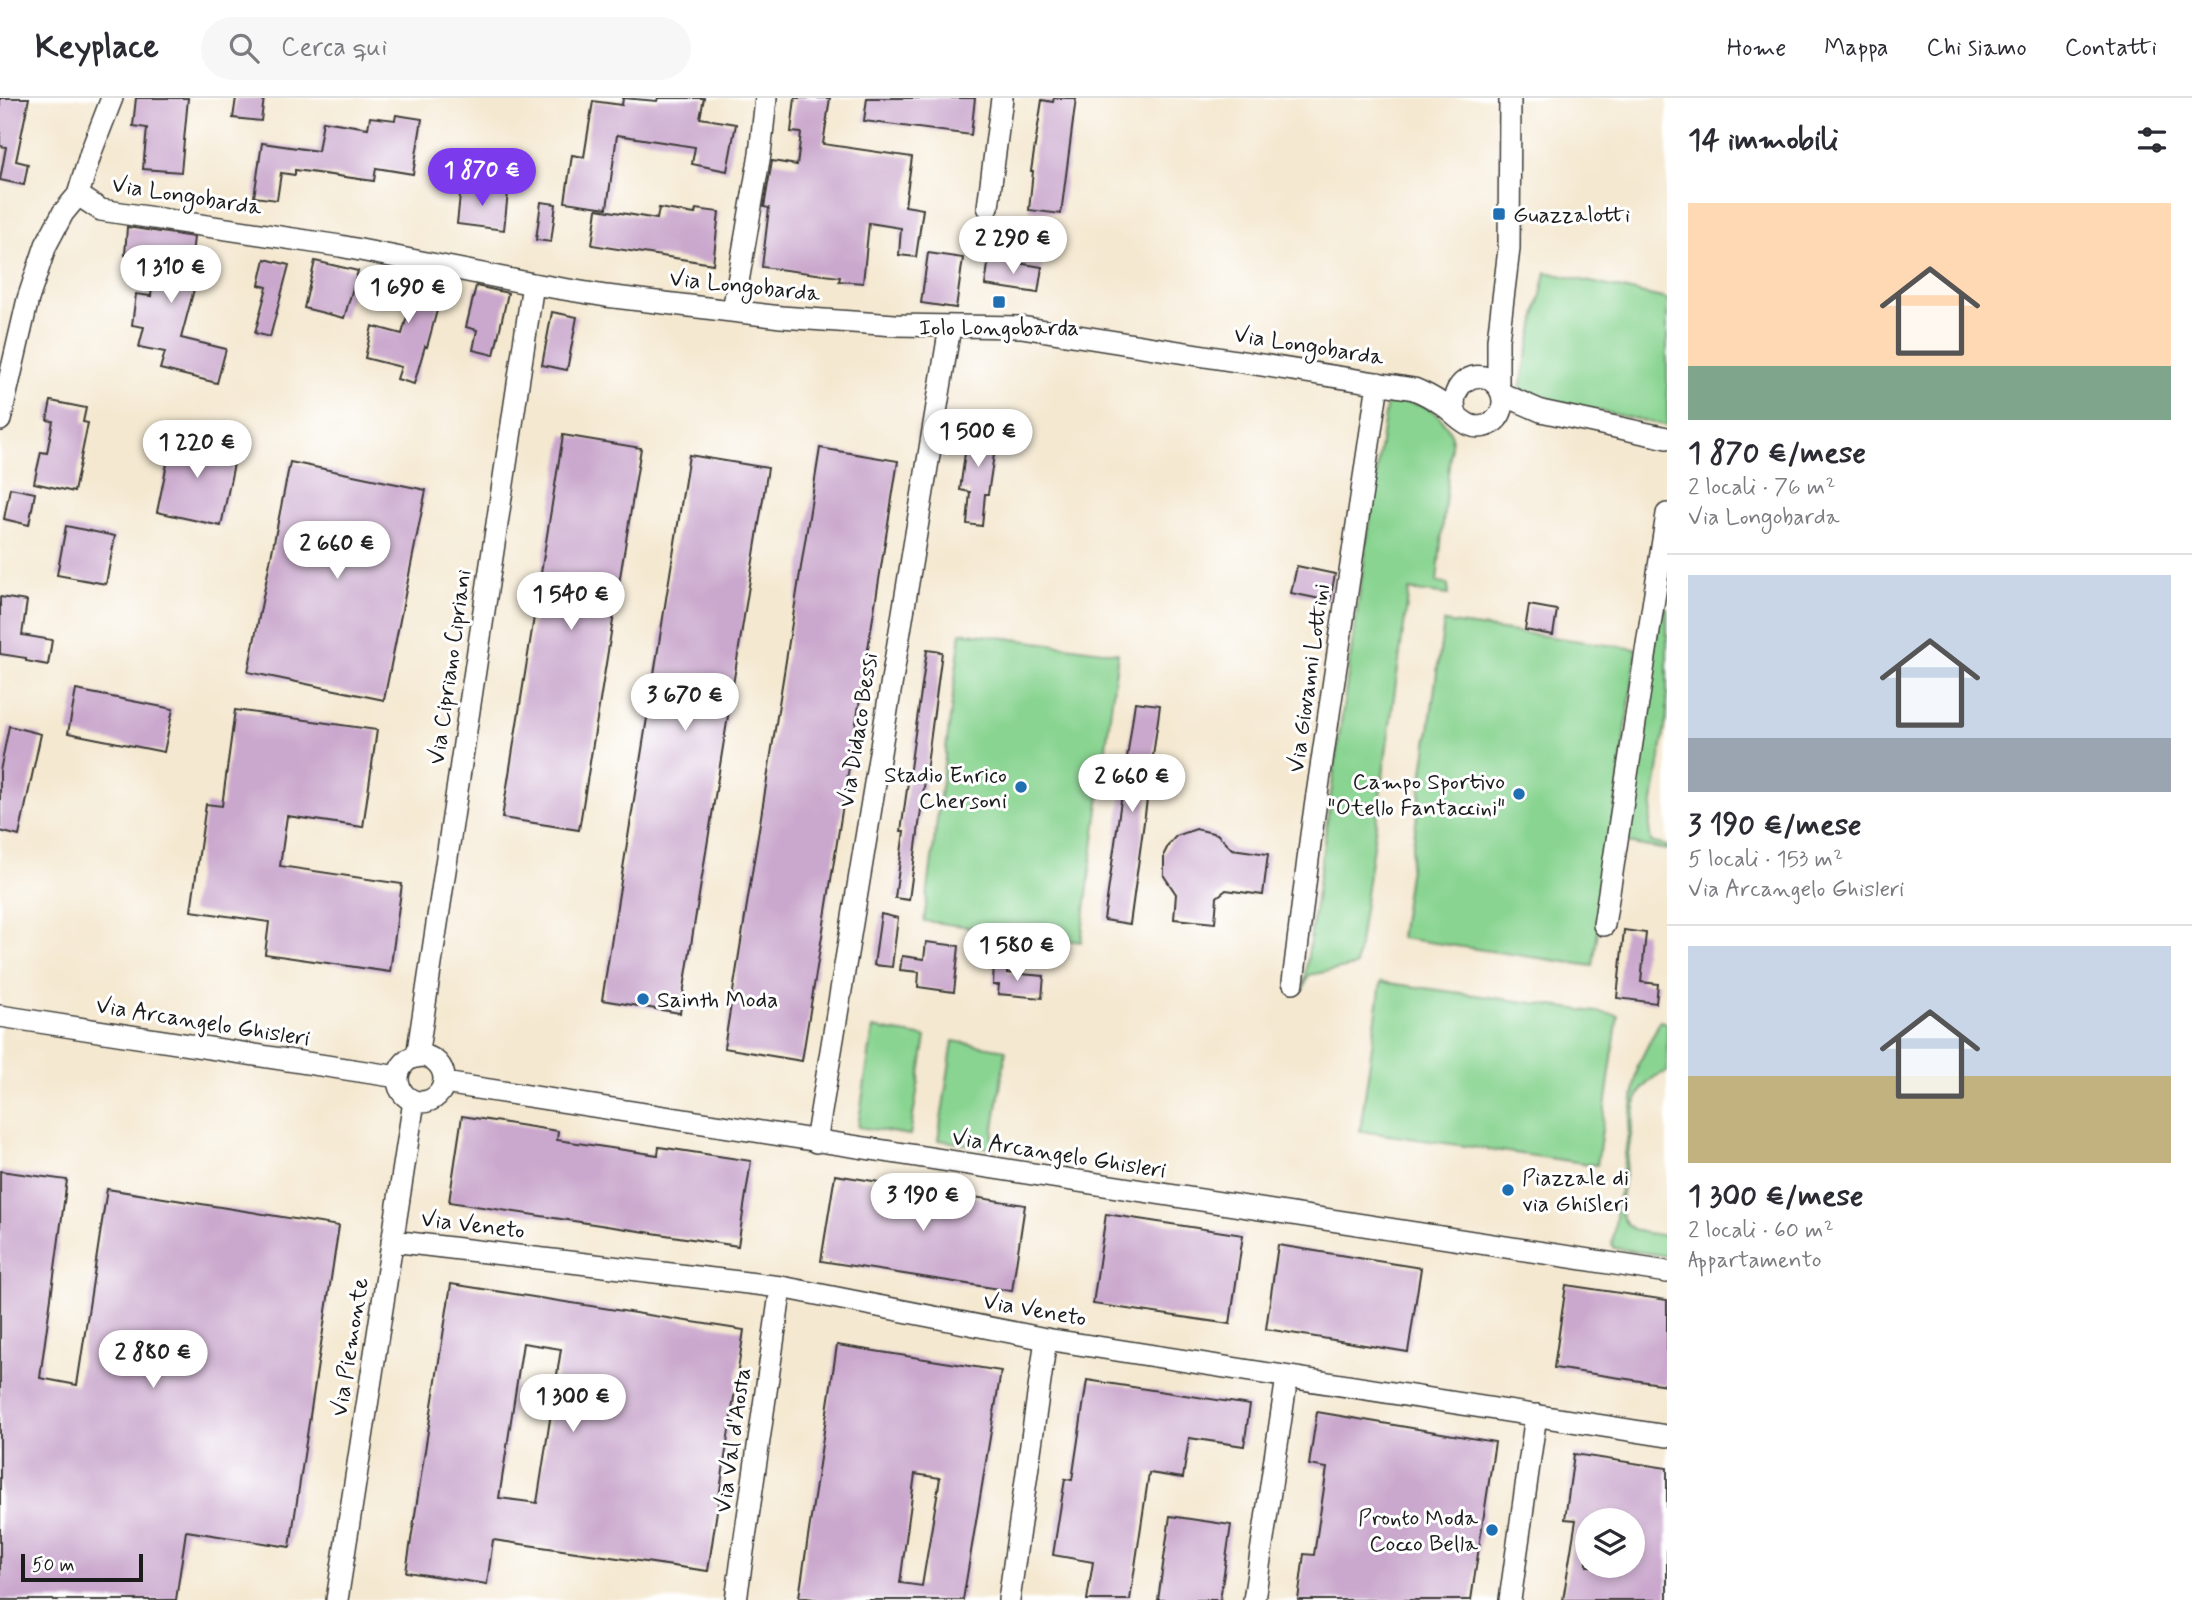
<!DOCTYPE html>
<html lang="it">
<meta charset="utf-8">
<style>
body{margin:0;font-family:Mynerve,sans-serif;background:#f7f7f7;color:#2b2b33;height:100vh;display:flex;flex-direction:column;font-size:26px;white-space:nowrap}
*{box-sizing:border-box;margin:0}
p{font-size:23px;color:#7c7c81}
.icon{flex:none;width:38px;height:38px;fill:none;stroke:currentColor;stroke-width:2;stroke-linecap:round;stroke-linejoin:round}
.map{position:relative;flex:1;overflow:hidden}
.panel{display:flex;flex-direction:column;background:#fff;width:525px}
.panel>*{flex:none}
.controls{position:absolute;left:1575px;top:1410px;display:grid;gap:14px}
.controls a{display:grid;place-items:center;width:70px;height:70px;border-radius:50%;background:#fff;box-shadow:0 4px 10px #0003;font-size:35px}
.scale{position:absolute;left:21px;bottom:18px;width:122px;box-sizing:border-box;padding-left:7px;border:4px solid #1c1c1c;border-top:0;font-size:19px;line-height:24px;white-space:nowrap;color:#1c1c1c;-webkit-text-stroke:5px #fff;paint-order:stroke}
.price{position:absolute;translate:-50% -60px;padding:0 16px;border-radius:24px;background:#fff;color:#222;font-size:23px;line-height:46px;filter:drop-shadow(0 2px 4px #0008)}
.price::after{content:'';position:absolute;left:50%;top:42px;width:21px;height:16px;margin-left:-10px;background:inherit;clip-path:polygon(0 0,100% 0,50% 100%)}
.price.current{background:#7c3aed;color:#fff}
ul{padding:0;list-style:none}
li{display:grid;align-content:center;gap:14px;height:371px;padding:0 21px}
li+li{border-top:2px solid #e1e1e2}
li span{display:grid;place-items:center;height:217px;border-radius:0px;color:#555}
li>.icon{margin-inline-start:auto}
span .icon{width:126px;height:126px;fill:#fffc;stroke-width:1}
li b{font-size:30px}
h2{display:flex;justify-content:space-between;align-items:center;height:84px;padding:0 21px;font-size:30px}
header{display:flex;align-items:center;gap:42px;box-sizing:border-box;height:98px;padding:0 35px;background:#fff;border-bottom:2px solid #e1e1e2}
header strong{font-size:33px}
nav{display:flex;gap:38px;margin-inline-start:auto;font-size:24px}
.search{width:490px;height:63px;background:#f7f7f7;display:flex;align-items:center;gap:18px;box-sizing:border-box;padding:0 24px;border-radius:38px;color:#7c7c81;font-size:26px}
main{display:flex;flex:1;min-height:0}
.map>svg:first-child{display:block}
.green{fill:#89d491;stroke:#527856;stroke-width:2}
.building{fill:#caa8cd;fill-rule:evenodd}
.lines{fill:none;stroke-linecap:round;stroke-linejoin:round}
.minor-casing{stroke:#3c3b37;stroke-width:24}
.minor{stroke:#fff;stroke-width:21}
.poi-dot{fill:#1f6fb2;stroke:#fff;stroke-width:2.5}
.labels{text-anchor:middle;stroke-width:6;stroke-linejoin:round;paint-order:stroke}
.street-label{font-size:23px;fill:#1c1c1c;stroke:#fff}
.poi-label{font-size:23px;fill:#1c1c1c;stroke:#fff;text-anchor:start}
</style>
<header>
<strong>Keyplace</strong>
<div class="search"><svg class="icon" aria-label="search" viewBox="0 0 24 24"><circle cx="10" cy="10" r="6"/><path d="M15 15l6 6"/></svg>Cerca qui</div>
<nav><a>Home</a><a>Mappa</a><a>Chi siamo</a><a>Contatti</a></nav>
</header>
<main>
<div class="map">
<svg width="1667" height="1502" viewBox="0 0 1667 1502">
<rect width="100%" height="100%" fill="#fff"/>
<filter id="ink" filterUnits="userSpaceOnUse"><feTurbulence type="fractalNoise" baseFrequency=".0143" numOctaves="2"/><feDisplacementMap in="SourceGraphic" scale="14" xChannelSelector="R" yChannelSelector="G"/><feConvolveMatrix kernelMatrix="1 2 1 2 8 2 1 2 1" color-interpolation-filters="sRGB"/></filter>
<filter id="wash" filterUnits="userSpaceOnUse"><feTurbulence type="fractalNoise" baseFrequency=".00686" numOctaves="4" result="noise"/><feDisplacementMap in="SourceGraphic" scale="28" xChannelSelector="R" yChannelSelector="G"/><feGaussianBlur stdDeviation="1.57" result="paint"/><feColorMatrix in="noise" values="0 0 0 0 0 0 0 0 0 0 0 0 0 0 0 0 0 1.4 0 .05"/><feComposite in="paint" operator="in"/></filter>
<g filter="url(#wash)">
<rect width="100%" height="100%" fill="#f4e8d0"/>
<!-- green -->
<path class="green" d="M1546,174L1667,201V328L1519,295Z
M1394,302C1426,308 1437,308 1452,338L1437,484L1448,487L1449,497L1409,492L1356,868L1309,877L1303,892L1386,309L1389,304Z
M1664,510H1667V617L1649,729L1651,744L1667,748V752L1626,745L1658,520Z
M1444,524L1637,551L1593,868L1400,840Z
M961,534L1118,555L1081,844L924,823Z
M1381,884L1618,917L1597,1067L1360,1033Z
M1660,923L1667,925V974C1652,977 1641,990 1636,1003L1620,1109C1624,1137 1645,1134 1667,1138V1158L1614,1150L1612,1146L1638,967Z
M873,930L926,939L910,1037L858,1029Z
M953,943L1006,952L991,1050L938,1042Z"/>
<g id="blocks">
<!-- building -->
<path class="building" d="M0,0H29L16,63L28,66L24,87L0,82L6,49L0,48Z
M136,0H188L181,74L143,71L147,30L133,28Z
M236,0H264L261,23L233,20Z
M623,0L657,3L658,0H704L700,20L736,26L727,73L692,66L695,49L617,37L607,110L565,104L572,57L584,59L593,3L622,7Z
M795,0H830L823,46L912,59L905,108L923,111L916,159L899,157L901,130L869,125L863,185L839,183L840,179L762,169L769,110L764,109L772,63L797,67L801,35L791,34Z
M867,0H975L971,37L864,23Z
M1054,0H1076L1061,116L1029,112L1033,73H1031L1042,2L1053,4Z
M396,17L422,21L413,76L376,70L374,83L295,72V77L281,75L277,102L254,99L262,45L318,53L323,23L368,30L370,19L395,22Z
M461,88L508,94L504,132L457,126Z
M541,104L556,106L551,144L536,142Z
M659,110L695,116L696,111L719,114L713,166L592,147L597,111L657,121Z
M127,129L194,139L188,190L194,191L181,240L226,251L217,285L160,271L165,254L139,249L144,229L132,227L136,196L151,198L155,160L125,157Z
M928,155L963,160L956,210L921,205Z
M989,160L1042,169L1038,195L985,187Z
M265,161L289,167L270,239L255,235L267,189L259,187Z
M315,163L358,173L344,220L304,210Z
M390,173L417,180L418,177L445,183L427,249L425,248L414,286L397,281L401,269L365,260L372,228L402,236L411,204L384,198Z
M476,188L508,195L494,257L473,252L477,232L466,229Z
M552,214L577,219L567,272L542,267Z
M51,303L86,310L83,324L88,325L74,394L34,385L41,354L47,355L53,323L47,322Z
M969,326L998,330L988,396H985L982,428L967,426L970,394L960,392Z
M173,337L237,351L221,428L157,414Z
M563,337L641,350L579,732L502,720Z
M820,350L898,363L802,963L724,950Z
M689,357L768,370L680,915L602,902Z
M290,364L426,392L384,602L248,574Z
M10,390L35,395L29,427L4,421Z
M66,428L115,438L106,486L57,477Z
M1297,468L1335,476L1330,503L1291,495Z
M0,499L27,503L22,537L52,542L48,567L26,563V560L0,556Z
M1529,507L1557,512L1553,537L1525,532Z
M927,552L942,554L909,802L895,800L904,733H901Z
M76,592L173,611L164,654L68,635Z
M1135,604L1160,607L1130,826L1104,822Z
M235,612L377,632L363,729L287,718L280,768L402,786L390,874L265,856L269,824L191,813L206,706L222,708Z
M9,628L41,636L19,738L0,733V673Z
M1196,731L1217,736L1232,751L1268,756L1263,797L1226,792L1217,799L1215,825L1174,821L1176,796L1164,778V756L1169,746L1176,738Z
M881,816L898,820L892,869L874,867Z
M1624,832L1646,835L1641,884L1658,886L1656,905L1617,900Z
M926,844L959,848L954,894L918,889L919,874L900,872L902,858L924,861Z
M994,865L1008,866L1007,875L1044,878L1042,900L998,896L999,887H993Z
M462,1018L558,1033L557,1042L658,1057L659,1049L751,1063L738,1148L449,1104Z
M0,1073L67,1082L40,1280L77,1287L107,1091L339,1128L290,1449L186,1433L176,1502H0Z
M835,1077L1025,1107L1012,1193L821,1163Z
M1106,1116L1243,1137L1230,1226L1093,1206Z
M1278,1147L1421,1170L1408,1254L1266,1231Z
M451,1186L744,1232L708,1473L493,1442L487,1486L406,1474ZM523,1245L561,1251L537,1405L499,1400Z
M1566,1187L1667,1202V1287L1554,1270Z
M837,1247L1001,1273L963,1502H820L799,1499ZM915,1376L940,1380L922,1488L900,1485Z
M1087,1282L1250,1307L1244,1348L1189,1340L1183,1380L1149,1375L1130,1502H1087L1093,1464L1053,1457L1065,1381L1072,1382Z
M1317,1314L1495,1344L1471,1502H1298L1304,1456L1314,1457L1327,1370L1309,1367Z
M1574,1356L1667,1370V1502H1563L1576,1422L1565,1421ZM1587,1423H1633V1468H1587Z
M1170,1418L1231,1427L1220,1502H1158Z"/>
</g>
</g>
<g filter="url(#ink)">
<use href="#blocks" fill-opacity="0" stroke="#3c3b37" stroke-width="2"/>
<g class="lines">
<defs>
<path id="minor" d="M78,97L101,112L340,148L533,186L606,198L781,219L895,227L1021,229L1414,291C1424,295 1433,300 1442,306C1457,316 1468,335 1488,327C1495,324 1500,318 1502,311C1504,304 1503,296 1499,290C1480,264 1446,286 1456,316
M988,109L1002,0
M733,213L760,56L766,0
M1498,288V242L1509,151L1510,0
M1502,296L1541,313L1667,340
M0,322L28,201L46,147L63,115L78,97L91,54L112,0
M1604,827L1667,416
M1293,884L1311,737L1378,285
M0,918L398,979
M398 981a23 23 0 1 1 46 0a23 23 0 1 1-46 0Z
M417,959L533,186
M444,985L1667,1174
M816,1044L950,229
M392,1143L781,1189L1046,1241L1667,1338
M337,1502L414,1003
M736,1502L781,1189
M1009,1502L1046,1241
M1254,1502L1287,1279
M1510,1502L1536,1317"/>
</defs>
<!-- minor casing -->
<use href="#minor" class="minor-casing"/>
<!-- minor -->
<use href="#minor" class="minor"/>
</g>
</g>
<!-- markers -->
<g class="poi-dot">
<rect x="1492" y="109" width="14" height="14" rx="3.5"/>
<rect x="992" y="197" width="14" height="14" rx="3.5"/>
<circle cx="1021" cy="689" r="7"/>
<circle cx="1519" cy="696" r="7"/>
<circle cx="643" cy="901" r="7"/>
<circle cx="1508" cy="1092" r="7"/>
<circle cx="1492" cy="1432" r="7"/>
</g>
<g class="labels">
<!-- street labels -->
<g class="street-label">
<text transform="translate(187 97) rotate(9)" y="8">Via Longobarda</text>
<text transform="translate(745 187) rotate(6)" y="8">Via Longobarda</text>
<text transform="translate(1309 247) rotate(9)" y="8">Via Longobarda</text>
<text transform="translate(449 569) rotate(-82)" y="8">Via Cipriano Cipriani</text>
<text transform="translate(1308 580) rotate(-82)" y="8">Via Giovanni Lottini</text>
<text transform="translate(857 632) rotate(-81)" y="8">Via Didaco Bessi</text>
<text transform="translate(203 923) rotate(9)" y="8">Via Arcangelo Ghisleri</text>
<text transform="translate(1059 1055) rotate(9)" y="8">Via Arcangelo Ghisleri</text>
<text transform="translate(473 1126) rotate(7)" y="8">Via Veneto</text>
<text transform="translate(1035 1211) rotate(10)" y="8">Via Veneto</text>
<text transform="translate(349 1249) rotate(-81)" y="8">Via Piemonte</text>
<text transform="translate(732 1342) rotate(-82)" y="8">Via Val d'Aosta</text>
</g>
<!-- poi labels -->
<g class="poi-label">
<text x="1513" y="124">Guazzalotti</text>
<text x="999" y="237" text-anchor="middle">Iolo Longobarda</text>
<text x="1007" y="684" text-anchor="end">Stadio Enrico<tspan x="1007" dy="26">Chersoni</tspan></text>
<text x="1505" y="691" text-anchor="end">Campo Sportivo<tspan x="1505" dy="26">"Otello Fantaccini"</tspan></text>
<text x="657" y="909">Sainth Moda</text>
<text x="1522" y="1087">Piazzale di<tspan x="1522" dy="26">via Ghisleri</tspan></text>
<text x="1478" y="1427" text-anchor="end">Pronto Moda<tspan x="1478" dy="26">Cocco Bella</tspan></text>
</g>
</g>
</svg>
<div class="controls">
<a><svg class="icon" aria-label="layers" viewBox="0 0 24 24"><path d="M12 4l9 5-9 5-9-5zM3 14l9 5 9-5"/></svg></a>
</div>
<div class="scale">50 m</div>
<b class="price current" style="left:482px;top:110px">1 870 €</b>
<b class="price" style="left:1013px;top:178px">2 290 €</b>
<b class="price" style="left:171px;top:207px">1 310 €</b>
<b class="price" style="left:408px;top:227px">1 690 €</b>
<b class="price" style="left:978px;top:371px">1 500 €</b>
<b class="price" style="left:197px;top:382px">1 220 €</b>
<b class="price" style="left:337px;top:483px">2 660 €</b>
<b class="price" style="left:571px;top:534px">1 540 €</b>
<b class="price" style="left:685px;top:635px">3 670 €</b>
<b class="price" style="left:1132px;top:716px">2 660 €</b>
<b class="price" style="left:1017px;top:885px">1 580 €</b>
<b class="price" style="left:923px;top:1135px">3 190 €</b>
<b class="price" style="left:153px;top:1292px">2 880 €</b>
<b class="price" style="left:573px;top:1336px">1 300 €</b>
</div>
<section class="panel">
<h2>14 immobili<svg class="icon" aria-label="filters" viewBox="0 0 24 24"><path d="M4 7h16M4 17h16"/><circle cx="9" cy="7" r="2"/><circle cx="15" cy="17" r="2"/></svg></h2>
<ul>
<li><span style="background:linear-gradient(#ffd9b3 75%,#7fa58c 0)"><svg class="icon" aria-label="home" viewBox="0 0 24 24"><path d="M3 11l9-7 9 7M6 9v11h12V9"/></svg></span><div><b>1 870 €/mese</b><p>2 locali · 76 m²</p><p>Via Longobarda</p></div></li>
<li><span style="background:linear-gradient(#c9d6e8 75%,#9aa5b1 0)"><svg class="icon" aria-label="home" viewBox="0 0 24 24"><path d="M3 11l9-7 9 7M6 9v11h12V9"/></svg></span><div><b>3 190 €/mese</b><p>5 locali · 153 m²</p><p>Via Arcangelo Ghisleri</p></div></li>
<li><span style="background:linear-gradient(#c9d6e8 60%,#c2b280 0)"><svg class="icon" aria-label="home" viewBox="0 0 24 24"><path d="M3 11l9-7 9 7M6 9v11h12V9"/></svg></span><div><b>1 300 €/mese</b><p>2 locali · 60 m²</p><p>Appartamento</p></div></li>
</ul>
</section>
</main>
